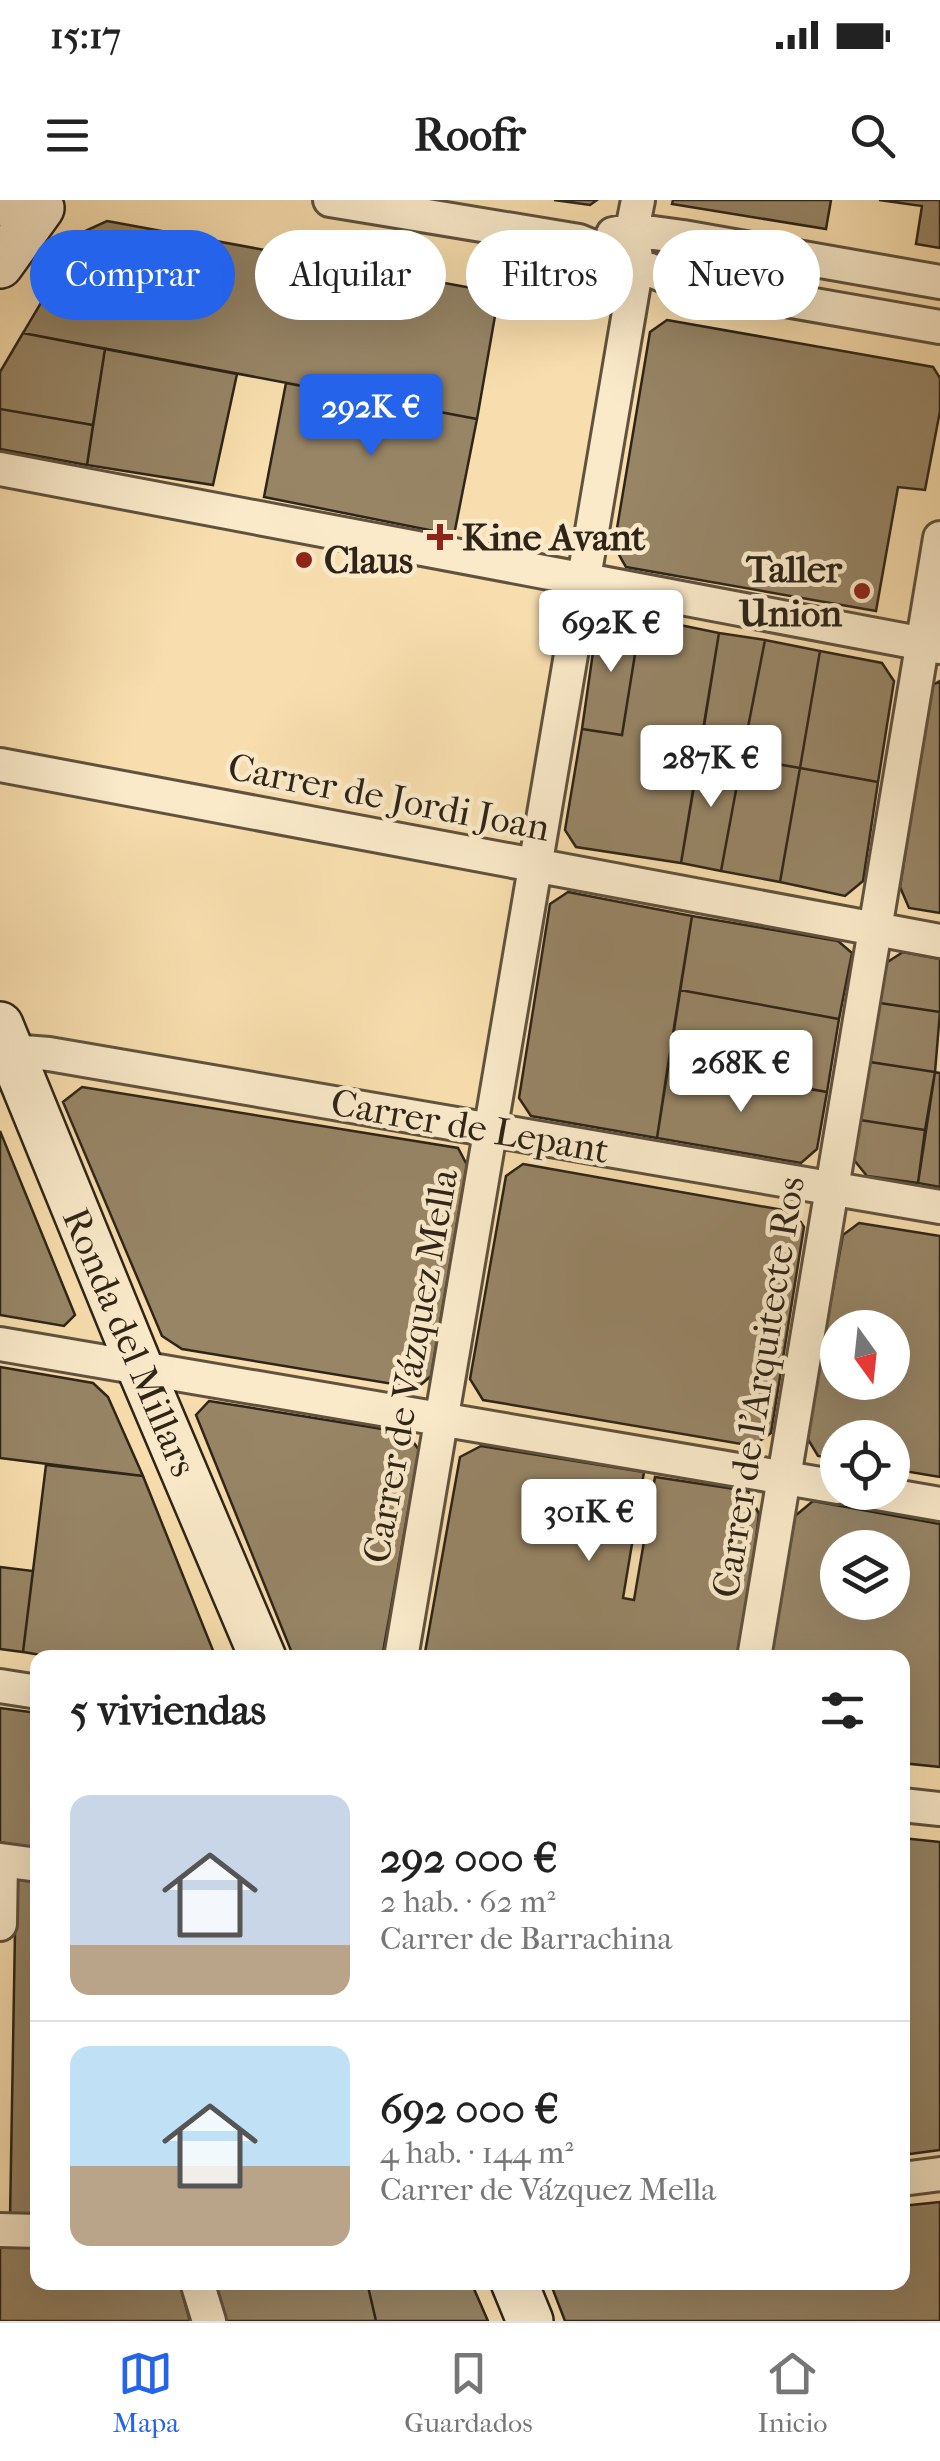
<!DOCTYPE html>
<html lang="es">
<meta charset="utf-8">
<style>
body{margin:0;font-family:"IM FELL French Canon",serif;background:#f2f2f2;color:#222;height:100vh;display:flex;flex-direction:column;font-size:38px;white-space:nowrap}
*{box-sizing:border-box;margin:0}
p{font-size:32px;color:#767676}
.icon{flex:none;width:55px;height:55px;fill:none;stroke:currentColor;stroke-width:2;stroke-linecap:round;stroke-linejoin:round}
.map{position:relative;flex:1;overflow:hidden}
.sheet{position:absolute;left:30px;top:1450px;width:880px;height:640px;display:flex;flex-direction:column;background:#fff;border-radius:20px;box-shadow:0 10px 40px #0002}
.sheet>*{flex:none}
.hud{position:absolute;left:30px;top:30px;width:880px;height:90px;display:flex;gap:20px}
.needle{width:65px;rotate:165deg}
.buttons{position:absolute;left:820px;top:1110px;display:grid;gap:20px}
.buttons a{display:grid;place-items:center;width:90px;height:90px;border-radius:50%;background:#fff;box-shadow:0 10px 40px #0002;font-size:50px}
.price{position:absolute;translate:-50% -85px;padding:0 22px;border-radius:10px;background:#fff;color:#222;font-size:32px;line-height:65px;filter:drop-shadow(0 2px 5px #0008)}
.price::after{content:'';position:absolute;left:50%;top:60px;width:30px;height:22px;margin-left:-15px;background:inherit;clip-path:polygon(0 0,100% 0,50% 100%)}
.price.active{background:#2563eb;color:#fff}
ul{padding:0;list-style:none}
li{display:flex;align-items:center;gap:30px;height:250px;padding:0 40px}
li+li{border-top:2px solid #e0e0e0}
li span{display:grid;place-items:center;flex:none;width:280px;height:200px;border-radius:20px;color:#555}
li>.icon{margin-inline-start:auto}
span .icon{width:120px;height:120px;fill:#fffc;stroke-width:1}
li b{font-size:42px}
h2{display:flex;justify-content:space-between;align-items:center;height:120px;padding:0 40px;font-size:42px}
.pill{padding:0 35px;border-radius:45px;background:#fff;box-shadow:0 10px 40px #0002;font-size:35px;line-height:90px}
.pill.active{background:#2563eb;color:#fff}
.status{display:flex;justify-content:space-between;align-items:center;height:70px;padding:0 50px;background:#fff;direction:ltr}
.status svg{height:28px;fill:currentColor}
header{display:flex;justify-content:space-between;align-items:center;height:130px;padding:0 40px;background:#fff;font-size:45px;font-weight:800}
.menu{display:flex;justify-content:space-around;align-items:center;height:140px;border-top:2px solid #e0e0e0;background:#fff;font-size:28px;color:#767676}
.menu a{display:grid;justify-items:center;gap:5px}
.menu .active{color:#2563eb}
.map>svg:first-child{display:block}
.building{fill:#978566;stroke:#2e2418;stroke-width:2.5;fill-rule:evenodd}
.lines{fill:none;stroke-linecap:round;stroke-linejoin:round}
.street-casing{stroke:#60523e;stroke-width:38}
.secondary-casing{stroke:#2e2418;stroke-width:50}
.street{stroke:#faeaca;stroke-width:32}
.secondary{stroke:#faeaca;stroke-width:45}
.poi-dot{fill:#8f2418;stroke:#faeaca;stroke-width:4}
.labels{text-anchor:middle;stroke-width:9;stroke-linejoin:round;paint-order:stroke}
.poi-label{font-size:38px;font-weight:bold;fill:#2e2418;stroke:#faeaca;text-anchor:start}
.street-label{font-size:38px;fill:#2e2418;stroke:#faeaca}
</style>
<div class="status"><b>15:17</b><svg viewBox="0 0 49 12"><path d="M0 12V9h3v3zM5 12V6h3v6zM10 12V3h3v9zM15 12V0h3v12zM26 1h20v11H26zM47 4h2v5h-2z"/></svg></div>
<header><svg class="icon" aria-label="menu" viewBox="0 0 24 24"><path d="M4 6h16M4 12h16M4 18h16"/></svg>Roofr<svg class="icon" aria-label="search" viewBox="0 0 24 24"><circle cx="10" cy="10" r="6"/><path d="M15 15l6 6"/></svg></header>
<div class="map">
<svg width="940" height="2121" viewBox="0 0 940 2121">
<rect width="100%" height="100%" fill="#f8deae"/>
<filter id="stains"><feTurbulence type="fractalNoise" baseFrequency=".002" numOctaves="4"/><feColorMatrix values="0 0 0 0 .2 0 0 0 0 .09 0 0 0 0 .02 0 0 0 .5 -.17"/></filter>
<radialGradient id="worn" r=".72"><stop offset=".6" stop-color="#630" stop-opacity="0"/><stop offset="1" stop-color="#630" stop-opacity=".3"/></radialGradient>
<!-- building -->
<path class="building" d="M554,0H597L590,5Z
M673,0H831L826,29L672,4Z
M879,0H940V48L916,44L922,6Z
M107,21L499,93L477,219L23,133L83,32Z
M667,120L933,167L940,178V211L925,290L898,287L876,411L626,367L614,346L650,132Z
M23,133L105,149L93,225L0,209V172Z
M105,149L237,174L213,285L87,265Z
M286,183L477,219L454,335L264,297Z
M0,209L93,225L87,265L0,249Z
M623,416L641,417L622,535L582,529L597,424Z
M641,417L719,433L681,663L576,647L565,630L582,529L622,535Z
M719,433L765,440L742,558L700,551Z
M765,440L820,451L800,568L742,558Z
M820,451L882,463L894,481L878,582L800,568Z
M940,481V713L909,708L900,687L931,486Z
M700,551L742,558L721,671L681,663Z
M742,558L800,568L780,682L721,671Z
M800,568L878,582L863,681L845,696L780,682Z
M568,692L692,716L657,938L531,916L519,898L550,704Z
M692,716L838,741L852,753L839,819L680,790Z
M903,752L940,759V812L880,803L886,763Z
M680,790L839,819L827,892L746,877L752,841L696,834L689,869L668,865Z
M880,803L940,812L935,872L870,862Z
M870,862L935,872L925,930L860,920Z
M668,865L827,892L817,949L801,963L657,938Z
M935,872L940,873V987L918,983Z
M82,887L458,948L467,965L431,1176L417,1188L182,1149L162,1136L63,902Z
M860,920L925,930L918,983L867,976L854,960Z
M0,931L75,1115L64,1126L0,1115Z
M523,964L794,1012L804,1027L771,1233L753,1246L483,1200L470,1179L506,976Z
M859,1023L940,1036V1277L892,1269V1238H838V1260L818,1256L806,1236L843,1035ZM838,1128H892V1182H838Z
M0,1167L93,1183L108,1197L143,1276L0,1258Z
M209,1201L407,1233L419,1250L382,1458H294L196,1215Z
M481,1246L644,1272L623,1398L634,1400L655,1277L748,1291L759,1314L741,1458H424L460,1257Z
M46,1265L143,1276L216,1458H58L23,1452Z
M813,1301L940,1324V1567L902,1563V1458H771L795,1316ZM838,1348H892V1402H838Z
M0,1367L33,1371L23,1452L0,1449Z
M0,1508L38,1513V1649L0,1642Z
M902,1638L940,1642V1950L902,1955Z
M16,1675L38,1678V2019H10Z
M940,2002V2121H565L550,2082H902V2006Z
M0,2046H38V2082H179L190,2121H0Z
M212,2082H367L376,2121H222Z
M367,2082H471L488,2121H376Z"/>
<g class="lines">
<defs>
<path id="street" d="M330,0L579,41L677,81L940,127
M613,34L632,30L683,37L940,82
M0,269L940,447
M0,565L940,741
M11,851L49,854L940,1007
M0,1144L838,1287
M871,1292L940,1304
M401,1458L637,65L632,30L638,0
M754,1458L940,338
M0,1486L38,1492
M902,1605L940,1609
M0,1724L1,1660L38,1665
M902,1979L940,1974
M0,2030L38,2031
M197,2082L209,2121"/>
<path id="secondary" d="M0,3L2,0
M0,65L41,8
M0,825L140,1168L263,1458
M514,2082L530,2121"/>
</defs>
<!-- street casing -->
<use href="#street" class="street-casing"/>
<!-- secondary casing -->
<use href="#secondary" class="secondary-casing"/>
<!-- street -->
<use href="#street" class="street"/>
<!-- secondary -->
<use href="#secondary" class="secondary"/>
</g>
<!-- markers -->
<g class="poi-dot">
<path d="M435 322h10v10h10v10h-10v10h-10v-10h-10v-10h10z"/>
<circle cx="304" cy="360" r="10"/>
<circle cx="862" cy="391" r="10"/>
</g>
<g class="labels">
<!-- poi labels -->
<g class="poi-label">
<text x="462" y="350">Kine Avant</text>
<text x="324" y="373">Claus</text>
<text x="842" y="382" text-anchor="end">Taller<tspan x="842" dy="44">Union</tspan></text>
</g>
<!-- street labels -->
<g class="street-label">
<text transform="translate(389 597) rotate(11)" y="13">Carrer de Jordi Joan</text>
<text transform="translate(470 926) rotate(10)" y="13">Carrer de Lepant</text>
<text transform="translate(130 1142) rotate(67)" y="13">Ronda del Millars</text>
<text transform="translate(410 1166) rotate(-80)" y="13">Carrer de Vázquez Mella</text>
<text transform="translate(758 1187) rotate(-81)" y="13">Carrer de l'Arquitecte Ros</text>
</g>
</g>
<rect width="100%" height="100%" filter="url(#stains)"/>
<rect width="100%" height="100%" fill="url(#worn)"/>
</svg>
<div class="buttons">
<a><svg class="needle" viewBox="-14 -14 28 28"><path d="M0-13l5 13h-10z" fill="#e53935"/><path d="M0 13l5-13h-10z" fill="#767676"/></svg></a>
<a><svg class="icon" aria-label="locate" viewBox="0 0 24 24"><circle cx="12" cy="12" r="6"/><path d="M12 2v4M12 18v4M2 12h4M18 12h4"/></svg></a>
<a><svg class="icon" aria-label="layers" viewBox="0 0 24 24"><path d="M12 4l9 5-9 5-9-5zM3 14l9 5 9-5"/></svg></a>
</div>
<b class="price active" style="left:371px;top:259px">292K €</b>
<b class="price" style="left:611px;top:475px">692K €</b>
<b class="price" style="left:711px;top:610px">287K €</b>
<b class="price" style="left:741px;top:915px">268K €</b>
<b class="price" style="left:589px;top:1364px">301K €</b>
<div class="hud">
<a class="pill active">Comprar</a>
<a class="pill">Alquilar</a>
<a class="pill">Filtros</a>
<a class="pill">Nuevo</a>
</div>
<section class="sheet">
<h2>5 viviendas<svg class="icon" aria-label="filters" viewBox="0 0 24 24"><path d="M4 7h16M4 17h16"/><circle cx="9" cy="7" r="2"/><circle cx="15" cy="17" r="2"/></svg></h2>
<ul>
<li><span style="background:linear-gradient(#c9d6e8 75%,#b9a48a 0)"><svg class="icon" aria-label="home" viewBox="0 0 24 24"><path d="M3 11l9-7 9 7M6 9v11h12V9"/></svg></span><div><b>292 000 €</b><p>2 hab. · 62 m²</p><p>Carrer de Barrachina</p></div></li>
<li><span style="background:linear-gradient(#bfe0f5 60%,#b9a48a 0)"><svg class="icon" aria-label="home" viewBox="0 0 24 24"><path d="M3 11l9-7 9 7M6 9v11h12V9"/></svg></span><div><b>692 000 €</b><p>4 hab. · 144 m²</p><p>Carrer de Vázquez Mella</p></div></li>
</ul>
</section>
</div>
<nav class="menu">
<a class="active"><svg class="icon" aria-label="map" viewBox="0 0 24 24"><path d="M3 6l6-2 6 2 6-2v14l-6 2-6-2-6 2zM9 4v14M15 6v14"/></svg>Mapa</a>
<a><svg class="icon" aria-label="saved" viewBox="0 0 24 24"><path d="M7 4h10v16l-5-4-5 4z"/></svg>Guardados</a>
<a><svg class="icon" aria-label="home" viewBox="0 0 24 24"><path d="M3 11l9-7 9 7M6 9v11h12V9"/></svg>Inicio</a>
</nav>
